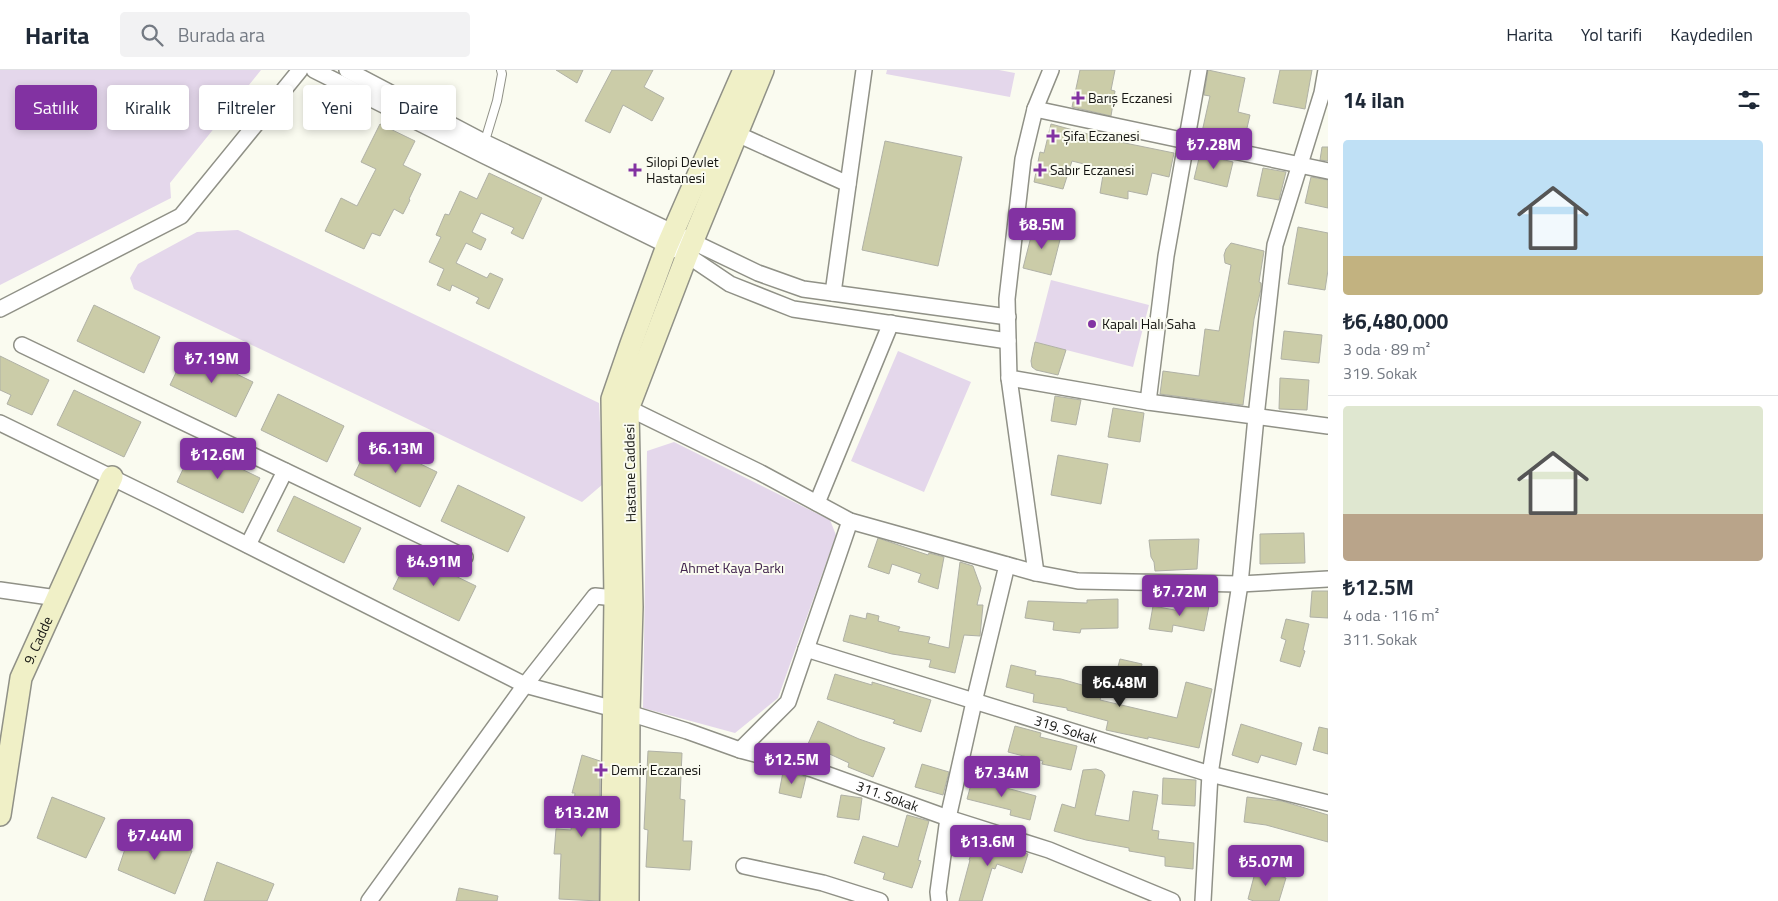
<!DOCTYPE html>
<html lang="tr">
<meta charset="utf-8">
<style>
body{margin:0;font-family:"Titillium Web",sans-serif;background:#f2f2f3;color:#1f2937;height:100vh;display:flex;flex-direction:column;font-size:19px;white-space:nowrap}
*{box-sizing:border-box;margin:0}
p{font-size:16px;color:#747a83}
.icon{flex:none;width:28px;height:28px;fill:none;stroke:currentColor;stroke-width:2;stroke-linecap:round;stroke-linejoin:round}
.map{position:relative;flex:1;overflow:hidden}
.sheet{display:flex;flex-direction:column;background:#fff;width:450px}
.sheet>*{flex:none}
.top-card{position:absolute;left:15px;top:15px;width:475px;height:45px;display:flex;gap:10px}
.price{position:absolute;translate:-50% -42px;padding:0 11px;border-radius:5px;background:#8232a2;color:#fff;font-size:16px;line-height:32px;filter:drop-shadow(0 1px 2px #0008)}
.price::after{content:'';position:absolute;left:50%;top:30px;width:15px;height:11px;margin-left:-8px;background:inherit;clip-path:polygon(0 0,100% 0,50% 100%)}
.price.selected{background:#222;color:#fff}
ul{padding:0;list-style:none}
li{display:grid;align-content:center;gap:10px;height:265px;padding:0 15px}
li+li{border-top:1px solid #e0e1e3}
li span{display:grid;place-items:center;height:155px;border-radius:5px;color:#555}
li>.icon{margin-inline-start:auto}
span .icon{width:90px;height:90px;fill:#fffc;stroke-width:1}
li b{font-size:21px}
h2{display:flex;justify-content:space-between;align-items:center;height:60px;padding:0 15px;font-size:21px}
.chip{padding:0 18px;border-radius:5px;background:#fff;box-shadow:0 2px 8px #0003;font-size:18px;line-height:45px}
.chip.selected{background:#8232a2;color:#fff}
header{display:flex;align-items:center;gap:30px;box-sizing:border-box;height:70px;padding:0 25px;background:#fff;border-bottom:1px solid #e0e1e3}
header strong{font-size:24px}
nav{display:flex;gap:28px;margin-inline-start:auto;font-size:18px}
.search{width:350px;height:45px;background:#f2f2f3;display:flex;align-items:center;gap:12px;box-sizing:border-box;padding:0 18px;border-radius:5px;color:#747a83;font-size:19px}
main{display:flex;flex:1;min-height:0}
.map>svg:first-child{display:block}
.green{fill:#e4d7eb}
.building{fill:#cbcca8;stroke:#b0b1a6}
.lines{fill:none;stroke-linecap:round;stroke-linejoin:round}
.lane-casing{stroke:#909187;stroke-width:10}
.street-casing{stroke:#909187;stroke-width:18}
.secondary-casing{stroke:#909187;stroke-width:24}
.lane{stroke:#fff;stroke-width:8}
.street{stroke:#fff;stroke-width:15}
.secondary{stroke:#f0f0c7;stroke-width:21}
.poi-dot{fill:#8232a2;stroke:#fafbf0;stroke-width:2}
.labels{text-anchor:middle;stroke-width:4;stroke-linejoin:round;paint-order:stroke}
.poi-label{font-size:14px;fill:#131310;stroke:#fafbf0;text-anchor:start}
.street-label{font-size:14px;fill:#131310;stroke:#fafbf0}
.park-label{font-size:14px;fill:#42254e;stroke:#fafbf0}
</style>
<header>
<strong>Harita</strong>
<div class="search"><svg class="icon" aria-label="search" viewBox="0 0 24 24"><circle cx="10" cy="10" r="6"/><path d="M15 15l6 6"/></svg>Burada ara</div>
<nav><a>Harita</a><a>Yol tarifi</a><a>Kaydedilen</a></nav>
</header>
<main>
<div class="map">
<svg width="1328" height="831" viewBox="0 0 1328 831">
<rect width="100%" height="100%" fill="#fafbf0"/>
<!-- green -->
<path class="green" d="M0,0H261L170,113L171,128L0,215Z
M887,0H999L1015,3L1010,27L886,4Z
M238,160L599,333L603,414L582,432L134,219L130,208L138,194L197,162Z
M1051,210L1149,235L1133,297L1035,272Z
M898,281L971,312L924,422L851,391Z
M674,372L830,450L836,465L778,628L735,663L643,638L647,381Z"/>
<!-- building -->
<path class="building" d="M556,0H583L577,13Z
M612,0H653L644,17L664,28L652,51L623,35L610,63L585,51Z
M1080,0H1115L1111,20L1115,21L1111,46L1072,37Z
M1208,0L1245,8L1238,42L1250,45L1244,71L1202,62L1210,26L1204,25Z
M1280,0H1312L1305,39L1273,33Z
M380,54L415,71L403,95L421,104L409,129L410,130L403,144L394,139L380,166L372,163L364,179L325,161L341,128L357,136L376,99L361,92Z
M1051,54L1110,70L1174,83L1169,107L1152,103L1147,125L1128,121V129L1100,123L1104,99L1072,91L1063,119L1034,112L1040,82L1044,83Z
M885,71L962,87L938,196L862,180Z
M1322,77H1328V91L1320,90Z
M1200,84L1233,92L1227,117L1194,109Z
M1263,98L1286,102L1279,130L1257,126Z
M489,103L542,128L523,169L511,163L514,158L481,143L472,162L486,169L481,180L466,173L456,193L487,208L490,203L503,209L489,239L476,233L479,228L452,215L450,221L437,215L444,199L429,192L441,167L436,165L445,144L449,145L460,121L477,129Z
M1311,107L1328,110V138L1305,133Z
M1034,155L1062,162L1051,205L1023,198Z
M1298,157L1328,163V200L1325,220L1288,214Z
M1231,173L1264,181L1259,212L1261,213V219L1254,249L1243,335L1160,324L1163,301L1199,306L1205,259L1219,261L1231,195L1225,193L1224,185L1226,179Z
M94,235L160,267L144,303L77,271Z
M1284,261L1322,265L1319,293L1281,289Z
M1035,272L1066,280L1058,305L1036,300L1032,297L1031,291Z
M187,280L253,312L236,347L170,315Z
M0,286L49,310L32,345L7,334L11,325L0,320Z
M1280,308L1309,310L1307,340L1279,339Z
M74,320L141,352L124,387L57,355Z
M278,324L344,356L327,392L261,360Z
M1055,326L1081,330L1076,355L1051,351Z
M1113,338L1144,343L1140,372L1108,367Z
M371,370L437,402L420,437L354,405Z
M194,376L260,408L243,443L177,412Z
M1058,385L1108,394L1101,434L1051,425Z
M458,415L525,447L508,482L441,451Z
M294,426L361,458L344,493L277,461Z
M1304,463L1305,493L1260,494V464Z
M878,468L928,485L929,483L944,487L938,519L918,512L921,504L892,494L889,504L868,497Z
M1199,469L1197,499L1155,501L1154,492L1151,487L1149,470Z
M410,484L476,516L459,551L393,519Z
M960,492L973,496L981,518L977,535H983L980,566L964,565L955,603L929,597L931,590L892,584L843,571L850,545L866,549L867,543L879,546L878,551L900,557L898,561L930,567L928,573L949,578Z
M1312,521H1328V548L1310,547Z
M1118,529V558L1081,559L1080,563L1053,560L1054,552L1025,548L1028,531L1087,533V530Z
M1182,531L1209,536L1204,561L1173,555L1172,562L1149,559L1153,536L1180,541Z
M1286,549L1309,554L1303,580L1305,581L1300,597L1280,591L1286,570L1281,568Z
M1120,589L1142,594L1138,614L1115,608Z
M1011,595L1036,601L1035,605L1061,609L1103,621L1100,630L1177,648L1186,612L1212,619L1199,678L1148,667V669L1106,660L1108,651L1067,640V638L1033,632L1034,624L1006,617Z
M835,604L872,615V612L931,630L921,662L893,653L895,650L827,629Z
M818,651L859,669L885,678L873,707L848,697L849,693L808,674Z
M1241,654L1302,673L1296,695L1261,685L1258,693L1232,685Z
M1015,656L1041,663L1040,667L1077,676L1071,700L1042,694L1043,691L1008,682Z
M1319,657L1328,659V684L1313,680Z
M648,681L682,683L680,729L685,730L683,771H692L690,800L646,797L648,760L644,759Z
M582,685L600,691L599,831L559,829L561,784H554L556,759L571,760L575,723H572Z
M922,694L949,702L943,725L915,717Z
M1096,699L1102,701L1105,705L1095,745L1129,751L1133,721L1158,725L1152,760L1159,761L1158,769L1194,773L1193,799L1165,796V787L1129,781V778L1086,770L1054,761L1062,734L1075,738L1083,700Z
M783,702L806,707L801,728L779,723Z
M973,707L1000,714L999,716L1036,726L1030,750L1010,745L1011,740L967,729Z
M1163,708L1196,710L1195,736L1162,734Z
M841,725L862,728L859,750L837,747Z
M52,727L105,748L86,788L37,768Z
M1247,727L1282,731L1328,745V772L1266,755L1244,752Z
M907,745L929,751L918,790L921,791L912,818L883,809L885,803L854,793L863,766L898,777Z
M132,758L192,781L175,824L118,800Z
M977,767L1028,784L1022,803L997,794L995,799L992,798L982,831H959L970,790H969Z
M1232,781L1252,784L1249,803L1230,800Z
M217,792L274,814L267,831H204Z
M1256,799L1286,808L1279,831H1254L1248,829Z
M459,818L498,826L497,831H456Z"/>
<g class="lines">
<defs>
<path id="lane" d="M484,74L497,31L502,4L501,0"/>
<g id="street">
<path d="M314,0L483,85L687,185L730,214L793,239L1008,271"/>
<path d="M347,0L484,72L758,203L803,219L1008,247"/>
<path d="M1035,39L1328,101"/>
<path d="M737,64L848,114"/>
<path d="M833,223L864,0"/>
<path d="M0,239L181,146L300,0"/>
<path d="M22,275L465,487"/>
<path d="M1009,308L1148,332L1328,356"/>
<path d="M1148,332L1166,186L1199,0"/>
<path d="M622,335L761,403L850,451L1036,503L1078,511L1240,514L1328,509"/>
<path id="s1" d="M0,353L160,431L525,615L629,643L687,661L740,680L812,699L948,748L1049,780L1172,831"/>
<path d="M817,433L891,253"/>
<path d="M248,475L285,401"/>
<path d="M1036,503L1009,308L1007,229L1023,89L1035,39L1051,0"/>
<path d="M0,520L57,528"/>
<path id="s2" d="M806,579L1210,704L1328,733"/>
<path d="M740,680L788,632L850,451"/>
<path d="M744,796L823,813L880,831"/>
<path d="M369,831L525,615L595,526L615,528L623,532"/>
<path d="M939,831L938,822L948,748L974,632L1007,495"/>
<path d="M1203,831L1210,704L1240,514L1256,347L1275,175L1322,23L1326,0"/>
</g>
<g id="secondary">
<path id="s3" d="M0,745L21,608L112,407"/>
<path d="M611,831L615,528L612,329L631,274L667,176L744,0"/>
<path d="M628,831L629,643L632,537L628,339L687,185L763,0"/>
</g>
</defs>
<!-- lane casing -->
<use href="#lane" class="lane-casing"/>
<!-- street casing -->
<use href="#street" class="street-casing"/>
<!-- secondary casing -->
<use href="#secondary" class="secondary-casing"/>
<!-- lane -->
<use href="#lane" class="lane"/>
<!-- street -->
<use href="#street" class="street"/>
<!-- secondary -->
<use href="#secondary" class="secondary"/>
</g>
<!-- markers -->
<g class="poi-dot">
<path d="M1075.5 20.5h5v5h5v5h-5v5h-5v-5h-5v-5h5z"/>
<path d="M1050.5 58.5h5v5h5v5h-5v5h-5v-5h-5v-5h5z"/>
<path d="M632.5 92.5h5v5h5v5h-5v5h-5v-5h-5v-5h5z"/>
<path d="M1037.5 92.5h5v5h5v5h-5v5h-5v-5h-5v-5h5z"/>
<circle cx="1092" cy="254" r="5"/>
<path d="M598.5 692.5h5v5h5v5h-5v5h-5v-5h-5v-5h5z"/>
</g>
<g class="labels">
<!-- poi labels -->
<g class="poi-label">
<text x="1088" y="33">Barış Eczanesi</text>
<text x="1063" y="71">Şifa Eczanesi</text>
<text x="646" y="97">Silopi Devlet<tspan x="646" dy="16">Hastanesi</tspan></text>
<text x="1050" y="105">Sabır Eczanesi</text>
<text x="1102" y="259">Kapalı Halı Saha</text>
<text x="611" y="705">Demir Eczanesi</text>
</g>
<!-- street labels -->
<g class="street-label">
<text transform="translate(630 403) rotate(-91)" y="5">Hastane Caddesi</text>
<text dy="5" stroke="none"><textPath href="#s3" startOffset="180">9. Cadde</textPath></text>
<text dy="5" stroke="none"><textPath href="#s2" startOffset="272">319. Sokak</textPath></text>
<text dy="5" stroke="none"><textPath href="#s1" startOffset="966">311. Sokak</textPath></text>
</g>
<!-- park labels -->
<g class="park-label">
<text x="732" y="503">Ahmet Kaya Parkı</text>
</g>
</g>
</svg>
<b class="price" style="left:1214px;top:100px">₺7.28M</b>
<b class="price" style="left:1042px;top:180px">₺8.5M</b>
<b class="price" style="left:212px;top:314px">₺7.19M</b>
<b class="price" style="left:396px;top:404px">₺6.13M</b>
<b class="price" style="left:218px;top:410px">₺12.6M</b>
<b class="price" style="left:434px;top:517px">₺4.91M</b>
<b class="price" style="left:1180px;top:547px">₺7.72M</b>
<b class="price selected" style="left:1120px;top:638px">₺6.48M</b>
<b class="price" style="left:792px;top:715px">₺12.5M</b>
<b class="price" style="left:1002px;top:728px">₺7.34M</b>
<b class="price" style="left:582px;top:768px">₺13.2M</b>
<b class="price" style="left:155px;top:791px">₺7.44M</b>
<b class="price" style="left:988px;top:797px">₺13.6M</b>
<b class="price" style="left:1266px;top:817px">₺5.07M</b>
<div class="top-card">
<a class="chip selected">Satılık</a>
<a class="chip">Kiralık</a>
<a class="chip">Filtreler</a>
<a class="chip">Yeni</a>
<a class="chip">Daire</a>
</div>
</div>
<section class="sheet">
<h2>14 ilan<svg class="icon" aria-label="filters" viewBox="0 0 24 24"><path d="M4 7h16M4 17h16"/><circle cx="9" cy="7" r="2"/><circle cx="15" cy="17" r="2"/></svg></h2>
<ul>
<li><span style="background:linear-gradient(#bfe0f5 75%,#c2b280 0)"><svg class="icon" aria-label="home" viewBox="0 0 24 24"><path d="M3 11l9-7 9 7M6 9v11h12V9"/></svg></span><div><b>₺6,480,000</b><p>3 oda · 89 m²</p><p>319. Sokak</p></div></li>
<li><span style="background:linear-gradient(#dfe7d0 70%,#b9a48a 0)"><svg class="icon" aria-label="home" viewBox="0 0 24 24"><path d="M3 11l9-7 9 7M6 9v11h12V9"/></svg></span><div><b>₺12.5M</b><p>4 oda · 116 m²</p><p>311. Sokak</p></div></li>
</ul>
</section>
</main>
